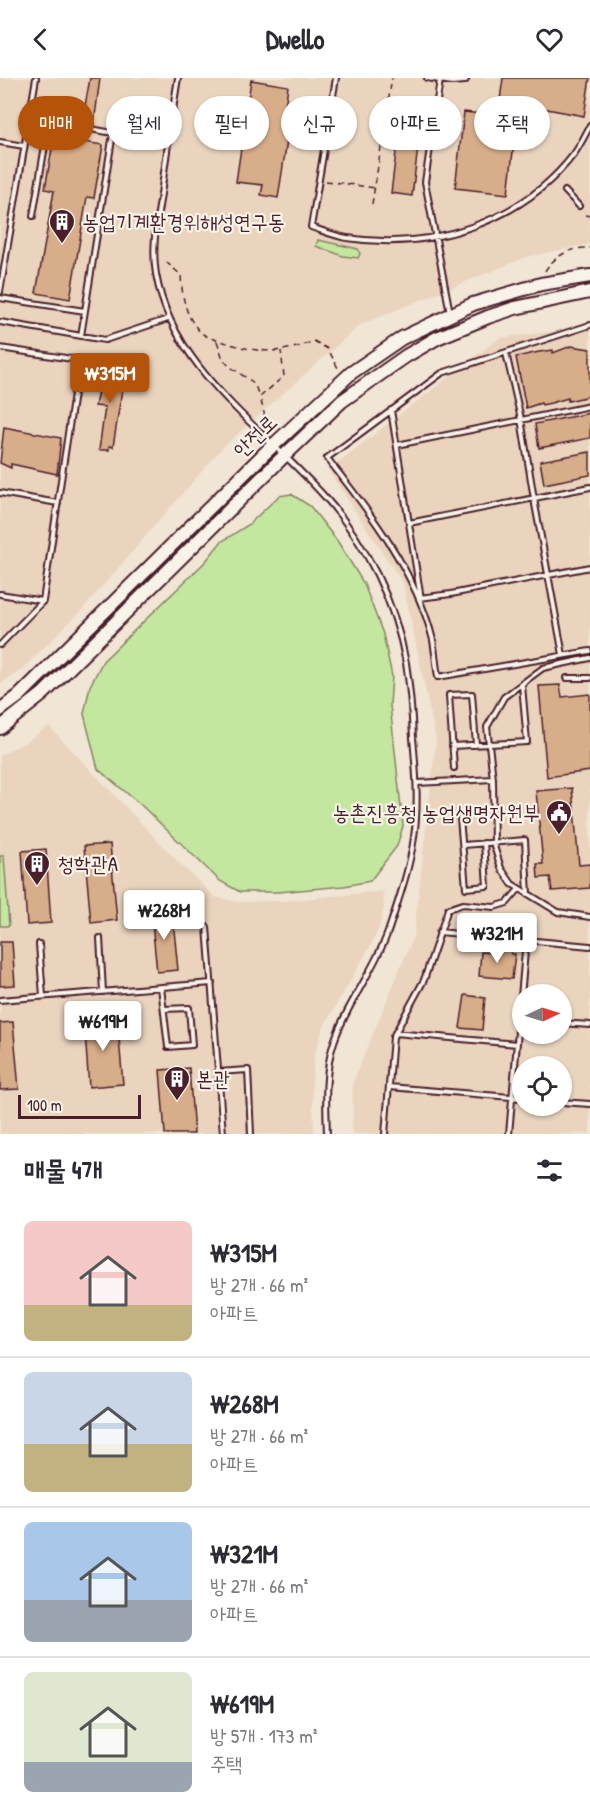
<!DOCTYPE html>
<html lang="ko">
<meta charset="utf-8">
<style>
body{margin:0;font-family:"Patrick Hand","Poor Story",sans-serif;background:#f7f7f7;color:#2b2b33;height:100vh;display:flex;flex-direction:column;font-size:22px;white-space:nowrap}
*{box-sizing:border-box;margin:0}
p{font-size:20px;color:#7c7c81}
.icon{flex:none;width:33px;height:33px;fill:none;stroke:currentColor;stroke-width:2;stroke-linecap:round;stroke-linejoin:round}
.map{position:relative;height:1056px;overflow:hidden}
.details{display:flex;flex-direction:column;background:#fff;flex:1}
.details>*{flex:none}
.hud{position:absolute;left:18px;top:18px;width:555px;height:54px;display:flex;gap:12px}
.needle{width:39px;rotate:86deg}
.fabs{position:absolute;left:512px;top:906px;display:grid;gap:12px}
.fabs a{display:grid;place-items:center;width:60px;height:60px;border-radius:50%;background:#fff;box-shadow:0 2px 4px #0004;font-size:30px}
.scale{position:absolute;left:18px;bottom:15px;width:123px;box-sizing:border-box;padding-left:6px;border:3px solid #4a1f2b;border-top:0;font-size:16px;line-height:21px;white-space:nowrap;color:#4a1f2b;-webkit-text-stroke:4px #f7f3e8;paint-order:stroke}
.price{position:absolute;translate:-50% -51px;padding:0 14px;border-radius:6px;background:#fff;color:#222;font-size:20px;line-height:39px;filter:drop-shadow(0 2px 3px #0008)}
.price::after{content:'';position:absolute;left:50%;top:36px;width:18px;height:14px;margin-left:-9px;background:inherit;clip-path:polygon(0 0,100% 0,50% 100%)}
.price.current{background:#b45309;color:#fff}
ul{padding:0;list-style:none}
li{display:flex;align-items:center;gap:18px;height:150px;padding:0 24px}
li+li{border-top:2px solid #e1e1e2}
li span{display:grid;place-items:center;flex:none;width:168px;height:120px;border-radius:9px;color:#555}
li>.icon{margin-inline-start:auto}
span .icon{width:72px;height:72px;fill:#fffc;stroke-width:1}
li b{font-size:26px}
h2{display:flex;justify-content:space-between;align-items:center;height:72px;padding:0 24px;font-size:26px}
.chip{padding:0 21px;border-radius:27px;background:#fff;box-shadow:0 2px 4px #0004;font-size:21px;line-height:54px}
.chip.current{background:#b45309;color:#fff}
header{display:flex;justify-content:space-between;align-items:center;height:78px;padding:0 24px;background:#fff;font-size:27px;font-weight:800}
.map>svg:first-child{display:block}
.built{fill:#ead4be;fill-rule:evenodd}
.green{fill:#c4e7a0;stroke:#878366;stroke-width:1.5}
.building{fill:#d8ad89;stroke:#4a1f2b;stroke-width:1.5}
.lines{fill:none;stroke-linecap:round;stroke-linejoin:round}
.lane-casing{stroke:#4a1f2b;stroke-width:8}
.secondary-casing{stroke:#4a1f2b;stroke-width:16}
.path{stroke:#4a1f2b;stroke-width:1.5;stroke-dasharray:6 4.5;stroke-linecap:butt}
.lane{stroke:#f7f3e8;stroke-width:4}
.secondary{stroke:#f7f3e8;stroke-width:12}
.labels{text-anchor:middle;stroke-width:4.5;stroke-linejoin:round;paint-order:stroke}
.poi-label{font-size:21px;fill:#4a1f2b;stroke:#f7f3e8;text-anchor:start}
.street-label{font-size:21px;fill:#4a1f2b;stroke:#f7f3e8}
</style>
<header><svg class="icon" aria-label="back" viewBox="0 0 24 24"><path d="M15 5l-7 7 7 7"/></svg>Dwello<svg class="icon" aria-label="heart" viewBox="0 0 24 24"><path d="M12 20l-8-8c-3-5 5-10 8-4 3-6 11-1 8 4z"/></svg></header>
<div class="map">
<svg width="590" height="1056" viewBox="0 0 590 1056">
<rect width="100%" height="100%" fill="#f1e5d5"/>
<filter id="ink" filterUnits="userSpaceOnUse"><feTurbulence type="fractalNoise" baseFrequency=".0167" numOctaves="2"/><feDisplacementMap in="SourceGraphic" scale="12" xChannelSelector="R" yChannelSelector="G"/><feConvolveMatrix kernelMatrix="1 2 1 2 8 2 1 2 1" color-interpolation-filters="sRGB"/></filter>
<g filter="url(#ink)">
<!-- built -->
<path class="built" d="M0,0H590V166L526,179L360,247L222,370L81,533L20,593L0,606Z
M590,249V1056H352L353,1004L414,857L436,662L403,505L328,392L499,260ZM522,916H561V956H522ZM522,988H561V1028H522Z
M49,648L177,783L215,819L238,824L285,823L383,813L384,829L379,850L372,865L323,950L314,978L312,1003L314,1056H0V677L26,664Z"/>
<!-- green -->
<path class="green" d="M318,162L358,171L360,176L358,180L343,178L316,168Z
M291,416L310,428L338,464L364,506L383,556L392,598L390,627L403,748L397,768L370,803L344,808L278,814H240L220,803L140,726L98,691L84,636L90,608L103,583L206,483L221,464L248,447L279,418Z
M0,778H4L9,848H0Z"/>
<!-- building -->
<path class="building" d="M90,0H100L94,46L82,45Z
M503,0H590L584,38L500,22Z
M251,2L288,8L284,36L291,37L278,120L261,117L263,107L236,104Z
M402,25L423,28L412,118L391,115Z
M464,34L517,40L508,116L455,110Z
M54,59L103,67L94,120L87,119L70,221L36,215L54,113L45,111Z
M571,268L590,271V318L568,323V320L551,325L542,327L541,325L526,330L516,279L539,274L553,272V275Z
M102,291L125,293L113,369L109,368V372H99L105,329L95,328Z
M590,335V360L539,370L535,346Z
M4,349L61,360L57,396L11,386V390L0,385Z
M590,374V397L544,406L540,383Z
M560,607L562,619L590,616V693L547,699L539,608Z
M572,710L579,787L590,786V810L552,813L550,799L538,800L537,786H543L536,713Z
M110,766L117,842L91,845L84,768Z
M46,771L51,845L27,847L22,773Z
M172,832L178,892L157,894L151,834Z
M0,864H12L15,907L0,908Z
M498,871H510L511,876H515L512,901L479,898L481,874L497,875Z
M465,917L485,920L482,952L460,950Z
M117,938L123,1006L89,1009L84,941Z
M13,944L19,1011L0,1012V945Z
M189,990L194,1056H165L160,992Z"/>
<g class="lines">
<defs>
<path id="lane" d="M178,0C172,36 167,73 162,109C158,137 151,168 156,196C172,292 265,351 325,419C366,465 395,524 406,585C410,610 412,635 413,660C416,693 419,726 414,759C410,790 398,824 388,854C374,893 347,925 334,964C324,993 326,1026 327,1056
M336,0L311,149C323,153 335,158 347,160C431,173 521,145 574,76C580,68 585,57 590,48
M427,0L452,4L465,3L467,0
M440,2L425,104L450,235
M29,40L113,55L81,258
M0,64L24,68
M565,113L579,128
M33,138L49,44
M0,214L36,0
M0,220L85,233
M0,244L105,262L168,241
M590,247L442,295L327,380C370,434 416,494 433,562C435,574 436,587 438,599L590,573
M0,270L79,282L43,523L0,567
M506,275L521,341L534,421L563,577
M391,332L421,521
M397,367L590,328
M0,415L58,425
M409,445L590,409
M0,516L43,523
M419,520L451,516L590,489
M590,580L543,590L504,619L487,649L493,701L494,768L501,790L512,806L558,834L590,839
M567,600H590
M452,668L527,664L522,607
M454,690L449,617L472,616L476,667
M417,705L493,701
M460,740L466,810L487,808L484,765
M463,767L525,762L528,816
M207,849L223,1056
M439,854L590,868
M100,860L103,914
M39,866L43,918
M161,909L168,969L192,967L189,930L164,931
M0,922L212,905
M561,945L590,947
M395,955L517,966
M218,994L248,992L251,1056
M389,1009L522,1020
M561,1024L590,1026
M385,1056L393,959L424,902L448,831L463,826L494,829L507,825L519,811
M509,1056L526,862"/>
<path id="secondary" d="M0,632L19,618L266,374L351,295L402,260L473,226L541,206L590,198
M0,650L43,616L284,378L342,323L406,278L437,260L488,239L515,230L590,214"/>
</defs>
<!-- lane casing -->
<use href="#lane" class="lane-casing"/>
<!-- secondary casing -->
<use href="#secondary" class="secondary-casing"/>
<!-- path -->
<path class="path" d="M326,103L375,110
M372,126L392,0
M585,137L590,138
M166,184L181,197C182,215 184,234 196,249C203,259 213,261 224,264C258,275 280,277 314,263L328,271L338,290
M545,193C555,177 572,169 590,170
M217,263L223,281L229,288L254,305L259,318
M265,339L260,319L284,298L281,273"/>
<!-- lane -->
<use href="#lane" class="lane"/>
<!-- secondary -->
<use href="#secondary" class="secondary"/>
</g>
</g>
<!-- icons -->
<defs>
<symbol id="building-pin" viewBox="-11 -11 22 30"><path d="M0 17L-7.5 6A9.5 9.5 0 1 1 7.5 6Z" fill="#4a1f2b" stroke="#f7f3e8"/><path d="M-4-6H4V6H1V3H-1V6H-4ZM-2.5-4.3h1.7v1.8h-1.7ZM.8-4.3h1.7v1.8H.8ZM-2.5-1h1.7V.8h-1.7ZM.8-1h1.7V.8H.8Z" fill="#fff"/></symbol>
<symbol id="civic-pin" viewBox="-11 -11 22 30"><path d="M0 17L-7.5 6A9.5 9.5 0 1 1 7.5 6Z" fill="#4a1f2b" stroke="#f7f3e8"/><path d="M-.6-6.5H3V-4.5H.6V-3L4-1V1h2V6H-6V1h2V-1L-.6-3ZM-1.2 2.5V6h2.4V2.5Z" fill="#fff"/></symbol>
</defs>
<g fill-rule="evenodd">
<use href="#building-pin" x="47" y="129" width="30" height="40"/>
<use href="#civic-pin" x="544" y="720" width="30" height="40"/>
<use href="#building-pin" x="22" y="771" width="30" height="40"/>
<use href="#building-pin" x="162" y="986" width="30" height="40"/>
</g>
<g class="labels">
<!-- poi labels -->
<g class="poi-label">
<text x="82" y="151">농업기계환경위해성연구동</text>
<text x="540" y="742" text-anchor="end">농촌진흥청 농업생명자원부</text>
<text x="57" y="793">청학관A</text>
<text x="196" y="1008">본관</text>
</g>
<!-- street labels -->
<g class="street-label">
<text transform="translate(255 358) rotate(-44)" y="7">안전로</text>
</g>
</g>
</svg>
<div class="fabs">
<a><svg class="needle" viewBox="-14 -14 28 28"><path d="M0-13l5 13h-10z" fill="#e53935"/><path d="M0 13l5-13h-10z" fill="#7c7c81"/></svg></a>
<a><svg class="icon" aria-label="locate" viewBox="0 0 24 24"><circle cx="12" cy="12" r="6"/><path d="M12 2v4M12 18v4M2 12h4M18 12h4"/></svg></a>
</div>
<div class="scale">100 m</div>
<b class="price current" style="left:110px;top:326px">₩315M</b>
<b class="price" style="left:164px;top:863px">₩268M</b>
<b class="price" style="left:497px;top:886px">₩321M</b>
<b class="price" style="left:103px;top:974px">₩619M</b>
<div class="hud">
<a class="chip current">매매</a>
<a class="chip">월세</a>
<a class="chip">필터</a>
<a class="chip">신규</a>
<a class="chip">아파트</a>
<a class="chip">주택</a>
</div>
</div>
<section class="details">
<h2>매물 4개<svg class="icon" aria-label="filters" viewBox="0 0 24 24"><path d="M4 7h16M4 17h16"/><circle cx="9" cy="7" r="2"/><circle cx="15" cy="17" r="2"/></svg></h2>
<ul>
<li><span style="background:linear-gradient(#f6c9c9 70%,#c2b280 0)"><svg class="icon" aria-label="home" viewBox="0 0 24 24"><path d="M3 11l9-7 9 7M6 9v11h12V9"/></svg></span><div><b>₩315M</b><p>방 2개 · 66 m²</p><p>아파트</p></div></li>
<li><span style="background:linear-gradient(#c9d6e8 60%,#c2b280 0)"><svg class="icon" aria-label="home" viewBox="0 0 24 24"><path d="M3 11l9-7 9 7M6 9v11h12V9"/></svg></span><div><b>₩268M</b><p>방 2개 · 66 m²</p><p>아파트</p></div></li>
<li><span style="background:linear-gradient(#a9c7e8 65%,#9aa5b1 0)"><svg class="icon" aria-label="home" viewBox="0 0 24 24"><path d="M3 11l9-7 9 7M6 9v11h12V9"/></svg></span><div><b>₩321M</b><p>방 2개 · 66 m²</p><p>아파트</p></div></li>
<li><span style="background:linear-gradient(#dfe7d0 75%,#9aa5b1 0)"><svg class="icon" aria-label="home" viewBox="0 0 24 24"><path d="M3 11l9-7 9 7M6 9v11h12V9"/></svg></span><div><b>₩619M</b><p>방 5개 · 173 m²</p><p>주택</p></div></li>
</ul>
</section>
